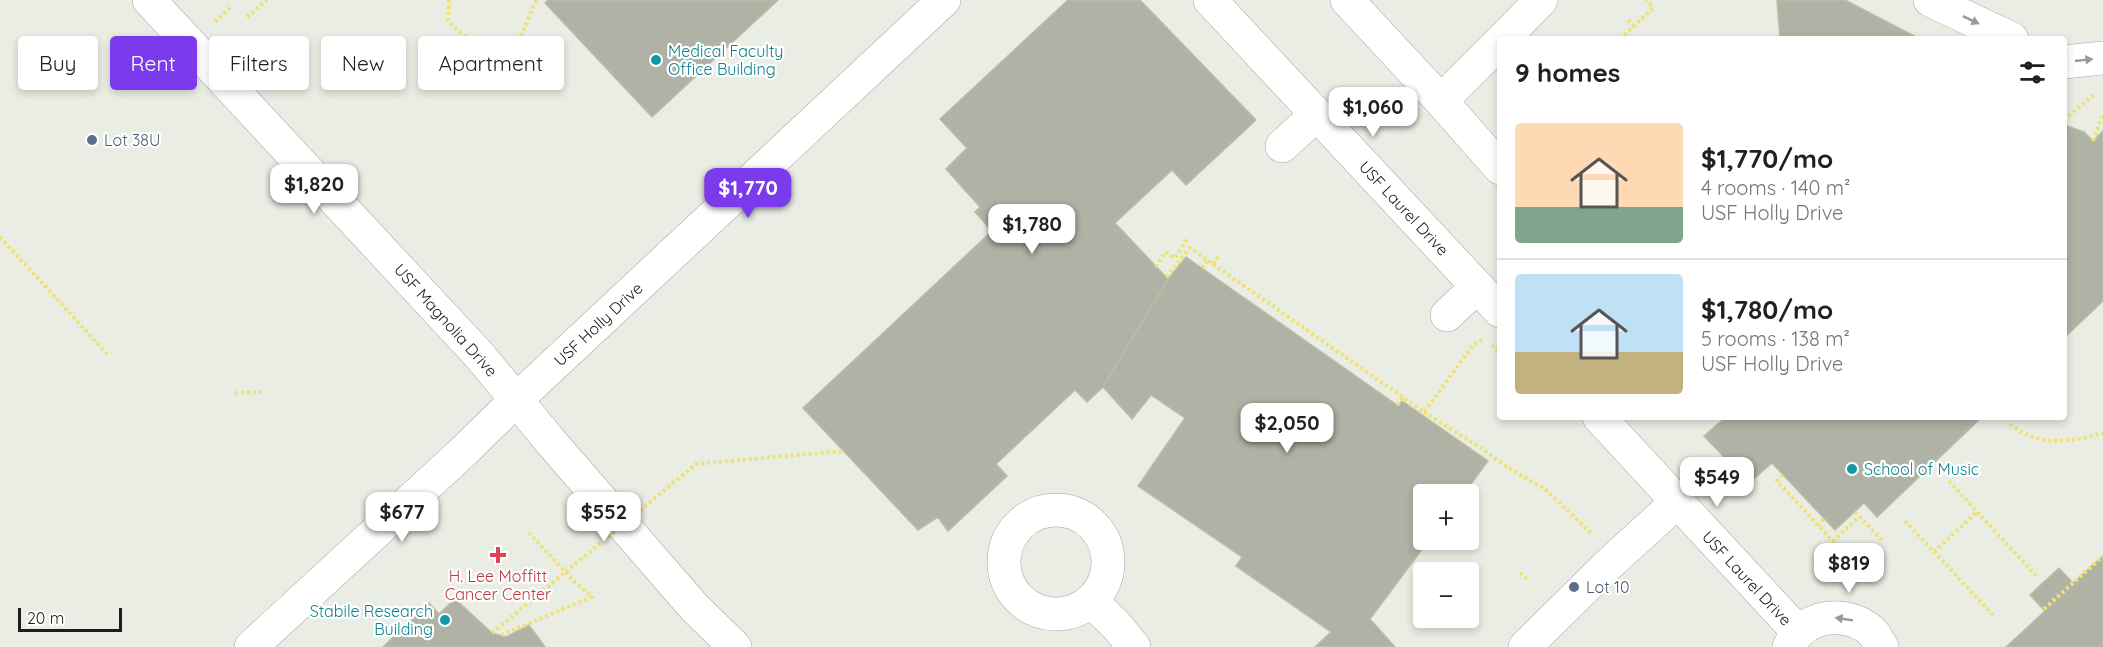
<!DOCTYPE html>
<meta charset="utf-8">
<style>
body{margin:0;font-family:Quicksand,sans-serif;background:#f2f2f2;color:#202124;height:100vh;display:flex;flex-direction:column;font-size:22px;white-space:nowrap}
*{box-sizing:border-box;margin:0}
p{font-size:20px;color:#757577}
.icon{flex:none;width:33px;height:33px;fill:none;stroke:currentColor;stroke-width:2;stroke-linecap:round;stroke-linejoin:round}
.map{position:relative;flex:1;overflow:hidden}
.panel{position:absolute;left:1497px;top:36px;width:570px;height:384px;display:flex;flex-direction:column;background:#fff;border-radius:6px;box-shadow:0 3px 9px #0003}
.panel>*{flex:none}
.top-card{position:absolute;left:18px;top:36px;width:570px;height:54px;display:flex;gap:12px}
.buttons{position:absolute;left:1413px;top:484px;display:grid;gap:12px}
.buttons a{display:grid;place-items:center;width:66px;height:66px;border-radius:6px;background:#fff;box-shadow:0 3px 9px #0003;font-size:30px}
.scale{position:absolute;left:18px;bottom:15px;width:104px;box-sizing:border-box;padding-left:6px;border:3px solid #1d1d1d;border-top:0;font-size:16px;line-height:21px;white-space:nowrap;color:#1d1d1d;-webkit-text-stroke:4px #fff;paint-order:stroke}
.price{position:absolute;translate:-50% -51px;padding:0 14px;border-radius:12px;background:#fff;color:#222;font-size:20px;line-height:39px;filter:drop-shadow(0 2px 3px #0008)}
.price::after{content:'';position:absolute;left:50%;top:36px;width:18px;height:14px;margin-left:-9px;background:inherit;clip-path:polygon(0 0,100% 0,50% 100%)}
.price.active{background:#7c3aed;color:#fff}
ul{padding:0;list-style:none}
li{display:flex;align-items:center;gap:18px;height:150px;padding:0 18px}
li+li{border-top:2px solid #e0e0e0}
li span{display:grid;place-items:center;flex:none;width:168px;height:120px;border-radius:6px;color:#555}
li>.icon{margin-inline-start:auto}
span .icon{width:72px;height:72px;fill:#fffc;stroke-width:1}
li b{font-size:26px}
h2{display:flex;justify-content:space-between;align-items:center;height:72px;padding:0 18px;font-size:26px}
.pill{padding:0 21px;border-radius:6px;background:#fff;box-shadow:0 3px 9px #0003;font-size:21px;line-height:54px}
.pill.active{background:#7c3aed;color:#fff}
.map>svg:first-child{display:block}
.building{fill:#b0b2a6;stroke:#b8bea6;stroke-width:1.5}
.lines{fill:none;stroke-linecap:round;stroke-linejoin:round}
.minor-casing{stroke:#a4a4a4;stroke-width:34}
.path{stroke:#f0e272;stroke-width:4;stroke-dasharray:3 3;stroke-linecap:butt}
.minor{stroke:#fff;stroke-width:33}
.path-bridge{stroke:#f0e272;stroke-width:4;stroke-dasharray:3 3;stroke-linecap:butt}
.oneway{fill:#999}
.culture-dot{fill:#0f9aa8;stroke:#fff;stroke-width:2}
.service-dot{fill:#5c6f8a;stroke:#fff;stroke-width:2}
.health-dot{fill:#e0444e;stroke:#fff;stroke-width:2}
.labels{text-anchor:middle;stroke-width:4.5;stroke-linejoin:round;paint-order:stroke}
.culture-label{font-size:16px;fill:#0d838f;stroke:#fff;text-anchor:start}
.service-label{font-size:16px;fill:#4e5e75;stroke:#fff;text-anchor:start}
.street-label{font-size:16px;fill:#1d1d1d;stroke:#fff}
.health-label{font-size:16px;fill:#be3a42;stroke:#fff}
</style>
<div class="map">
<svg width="2103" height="647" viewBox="0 0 2103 647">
<rect width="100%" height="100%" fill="#e9ede3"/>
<!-- building -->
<path class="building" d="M548,0H778L652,117L545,3Z
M1068,0H1140L1256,120L1186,185L1172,170L1115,223L1168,279L1103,387L1087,402L1075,390L996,464L1007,476L948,531L938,517L918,530L803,408L992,231L975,212L980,207L946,169L967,148L940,119Z
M1777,0H1845L1920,39H1780Z
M2064,125L2084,132L2093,141L2103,131V301L2064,338Z
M1186,257L1397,405L1398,406L1402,401L1488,461L1463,495H1424V540H1429L1370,619L1395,647H1315L1331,632L1236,566L1242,557L1138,486L1185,418L1151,395L1132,419L1103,387L1168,279Z
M1726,417H1982L1877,517L1864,503L1835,530L1772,463L1749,483L1704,436Z
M2103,556V647H2006L2045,611L2030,595L2059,568L2073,583Z
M455,599L492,633L506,637L529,625L545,647H383L429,603L439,614Z"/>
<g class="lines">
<defs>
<path id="minor" d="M149,0L480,356L551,442L694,607L735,647
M1210,0L1500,311
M1347,0L1441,101L1500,42
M1930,0L2012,39
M1503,39L1541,0
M2064,62L2103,58
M1441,101L1500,168
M1282,146L1317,114
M1447,315L1477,287
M1599,417L1798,632
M1004 562a52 52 0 1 1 104 0a52 52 0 1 1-104 0Z
M1091,601L1116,625L1134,647
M251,647L464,451L516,400L944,0
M1525,647L1609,564L1677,502
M1789,647C1792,642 1795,635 1800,631C1820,612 1856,614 1874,634C1877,638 1879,643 1882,647"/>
</defs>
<!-- minor casing -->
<use href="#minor" class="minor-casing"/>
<!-- path -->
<path class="path" d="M449,0L448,20L457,30L495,59
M247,17L267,0
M1628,20L1634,26
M215,22L232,6
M521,36L536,0
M1620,39L1653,8L1647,0
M2064,120L2096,93
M2093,141L2103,114
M0,237L108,355
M1213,264L1219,256
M1156,267L1165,252L1175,258L1188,238
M1202,268L1208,260
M1166,277L1190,248L1424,412L1474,344L1482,340
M1492,345L1500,354
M235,393L266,392
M1397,405L1403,397
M1424,412L1481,448L1507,467L1545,489L1592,534
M2010,424C2038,447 2070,443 2103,433
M1783,475L1777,481L1833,541L1859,517
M1949,481L2036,576
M1855,512L1883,541
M1905,521L1993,615
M1818,526L1824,519
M1934,552L1977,512
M1520,573L1527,579
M2044,609L2103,556
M501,635L592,597L574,581L529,533"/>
<!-- minor -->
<use href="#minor" class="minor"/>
<!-- path-bridge -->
<path class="path-bridge" d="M492,633L696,464L843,451"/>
</g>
<!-- one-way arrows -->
<defs><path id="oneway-solid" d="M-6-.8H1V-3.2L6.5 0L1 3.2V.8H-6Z" transform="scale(1.5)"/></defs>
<g class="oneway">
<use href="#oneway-solid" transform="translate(1971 20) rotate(26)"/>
<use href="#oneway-solid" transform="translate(2084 60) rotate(-6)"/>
<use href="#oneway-solid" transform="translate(1844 619) rotate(-171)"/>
</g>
<!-- markers -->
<g class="culture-dot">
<circle cx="656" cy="60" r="6"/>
<circle cx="1852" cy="469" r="6"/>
<circle cx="445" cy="620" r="6"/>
</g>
<g class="service-dot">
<circle cx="92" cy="140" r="6"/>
<circle cx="1574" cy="587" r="6"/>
</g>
<path class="health-dot" d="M495 546h6v6h6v6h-6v6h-6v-6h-6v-6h6z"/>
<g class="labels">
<!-- culture labels -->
<g class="culture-label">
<text x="668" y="57">Medical Faculty<tspan x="668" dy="18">Office Building</tspan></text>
<text x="1864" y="475">School of Music</text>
<text x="433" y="617" text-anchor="end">Stabile Research<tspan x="433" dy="18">Building</tspan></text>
</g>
<!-- service labels -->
<g class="service-label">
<text x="104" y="146">Lot 38U</text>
<text x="1586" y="593">Lot 10</text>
</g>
<!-- street labels -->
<g class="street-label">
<text transform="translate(1404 208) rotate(47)" y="6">USF Laurel Drive</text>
<text transform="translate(446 320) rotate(48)" y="6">USF Magnolia Drive</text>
<text transform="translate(598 324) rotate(-43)" y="6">USF Holly Drive</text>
<text transform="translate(1747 578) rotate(47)" y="6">USF Laurel Drive</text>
</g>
<!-- health labels -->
<g class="health-label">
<text x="498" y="582">H. Lee Moffitt<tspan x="498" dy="18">Cancer Center</tspan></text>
</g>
</g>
</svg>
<div class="buttons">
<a>+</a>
<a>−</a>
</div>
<div class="scale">20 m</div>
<b class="price" style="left:1373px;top:138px">$1,060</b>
<b class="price" style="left:314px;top:215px">$1,820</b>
<b class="price active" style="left:748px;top:219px">$1,770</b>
<b class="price" style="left:1032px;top:255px">$1,780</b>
<b class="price" style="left:1287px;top:454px">$2,050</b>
<b class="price" style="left:1717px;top:508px">$549</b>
<b class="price" style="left:402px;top:543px">$677</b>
<b class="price" style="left:604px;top:543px">$552</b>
<b class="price" style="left:1849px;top:594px">$819</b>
<div class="top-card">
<a class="pill">Buy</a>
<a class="pill active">Rent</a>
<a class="pill">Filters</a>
<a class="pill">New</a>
<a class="pill">Apartment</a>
</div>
<section class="panel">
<h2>9 homes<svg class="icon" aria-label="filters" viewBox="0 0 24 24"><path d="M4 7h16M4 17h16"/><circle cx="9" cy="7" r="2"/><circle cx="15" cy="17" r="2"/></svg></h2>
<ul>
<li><span style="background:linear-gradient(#ffd9b3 70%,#7fa58c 0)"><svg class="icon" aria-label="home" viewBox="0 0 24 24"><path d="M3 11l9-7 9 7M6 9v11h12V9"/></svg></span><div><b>$1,770/mo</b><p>4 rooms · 140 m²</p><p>USF Holly Drive</p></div></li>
<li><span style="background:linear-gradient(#bfe0f5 65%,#c2b280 0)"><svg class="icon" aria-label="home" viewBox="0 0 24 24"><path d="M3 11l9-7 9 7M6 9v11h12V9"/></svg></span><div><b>$1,780/mo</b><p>5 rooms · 138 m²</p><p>USF Holly Drive</p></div></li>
</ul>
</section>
</div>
